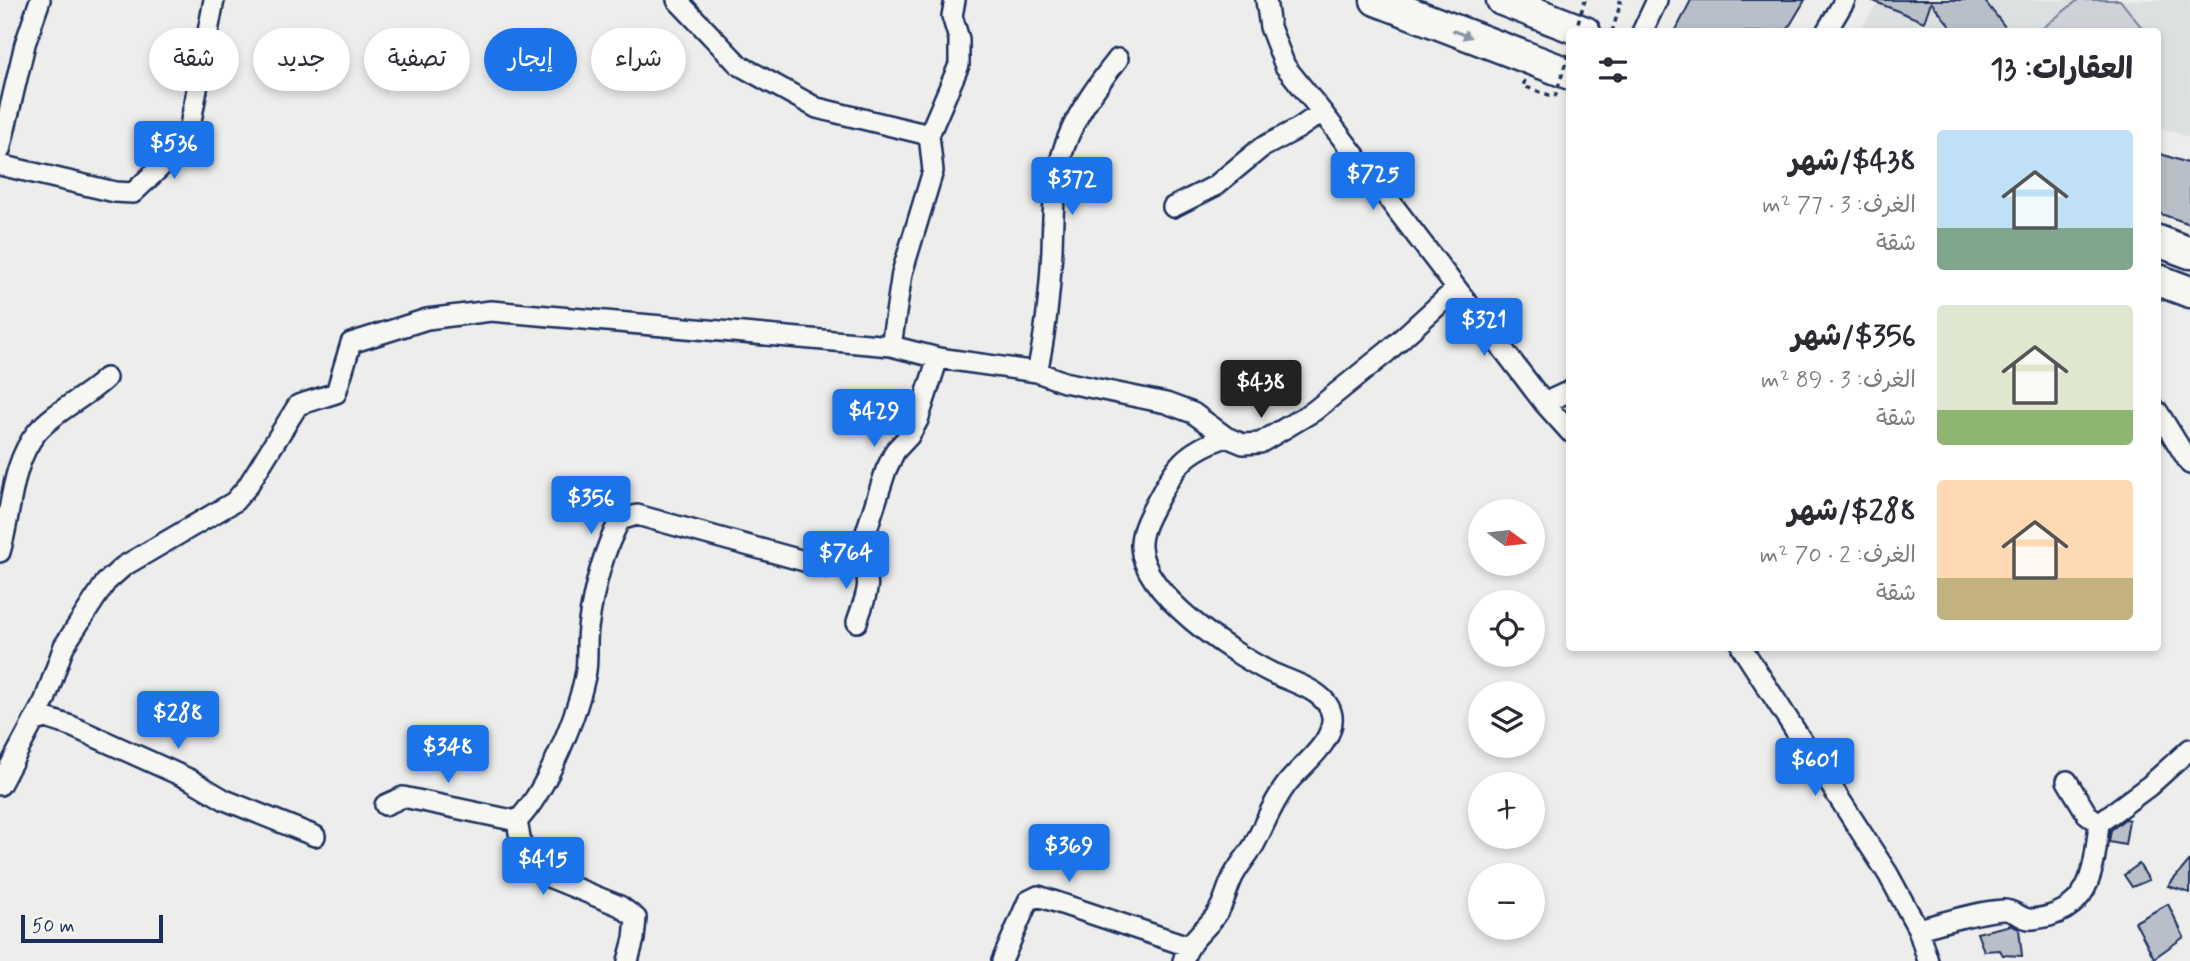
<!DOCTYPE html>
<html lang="ar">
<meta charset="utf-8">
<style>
body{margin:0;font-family:Mynerve,"Playpen Sans Arabic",sans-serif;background:#f7f7f7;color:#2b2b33;direction:rtl;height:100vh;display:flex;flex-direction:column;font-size:26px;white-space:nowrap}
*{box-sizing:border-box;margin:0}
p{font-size:23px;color:#7c7c81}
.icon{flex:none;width:38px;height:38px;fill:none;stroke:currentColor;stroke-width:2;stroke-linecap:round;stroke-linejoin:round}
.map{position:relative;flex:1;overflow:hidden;direction:ltr}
.drawer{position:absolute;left:1566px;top:28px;width:595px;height:623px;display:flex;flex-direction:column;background:#fff;border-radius:7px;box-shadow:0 4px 10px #0003;direction:rtl}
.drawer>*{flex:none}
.guide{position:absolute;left:21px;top:28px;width:665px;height:63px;direction:rtl;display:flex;gap:14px}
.needle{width:46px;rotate:105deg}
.fabs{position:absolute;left:1468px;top:499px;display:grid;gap:14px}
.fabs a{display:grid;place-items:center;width:77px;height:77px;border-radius:50%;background:#fff;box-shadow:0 4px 10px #0003;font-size:35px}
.scale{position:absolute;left:21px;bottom:18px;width:142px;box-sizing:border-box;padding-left:7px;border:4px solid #1b2f5e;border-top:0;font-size:19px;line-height:24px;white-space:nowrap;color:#1b2f5e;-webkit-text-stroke:5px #f6f6f2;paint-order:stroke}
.price{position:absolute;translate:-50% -60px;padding:0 16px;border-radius:7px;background:#1a73e8;color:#fff;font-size:23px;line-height:46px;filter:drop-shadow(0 2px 4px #0008)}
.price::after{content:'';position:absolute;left:50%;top:42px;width:21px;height:16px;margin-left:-10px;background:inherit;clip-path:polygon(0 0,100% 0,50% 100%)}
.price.on{background:#222;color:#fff}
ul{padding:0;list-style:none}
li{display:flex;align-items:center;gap:21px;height:175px;padding:0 28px}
li span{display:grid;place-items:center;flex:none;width:196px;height:140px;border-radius:7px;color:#555}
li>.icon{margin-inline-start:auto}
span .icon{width:84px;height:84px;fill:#fffc;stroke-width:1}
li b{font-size:30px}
h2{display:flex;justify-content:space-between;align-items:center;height:84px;padding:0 28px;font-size:30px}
.pill{padding:0 24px;border-radius:32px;background:#fff;box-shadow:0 4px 10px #0003;font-size:24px;line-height:63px}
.pill.on{background:#1a73e8;color:#fff}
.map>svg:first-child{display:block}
.built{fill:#dde0e1}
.green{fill:#ced2d7;stroke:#74809a;stroke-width:2}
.building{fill:#b9bfc8;stroke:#1b2f5e;stroke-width:2}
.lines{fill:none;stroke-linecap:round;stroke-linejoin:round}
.minor-casing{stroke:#1b2f5e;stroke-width:24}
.primary-casing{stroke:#1b2f5e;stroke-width:35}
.path{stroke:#1b2f5e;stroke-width:3.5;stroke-dasharray:5 5;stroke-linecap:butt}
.minor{stroke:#f6f6f2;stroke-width:19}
.primary{stroke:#f6f6f2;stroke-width:30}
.path-bridge{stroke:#1b2f5e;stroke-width:3.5;stroke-dasharray:5 5;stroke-linecap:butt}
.oneway{fill:#8892a8}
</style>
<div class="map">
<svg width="2190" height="961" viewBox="0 0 2190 961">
<rect width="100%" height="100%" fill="#edeeec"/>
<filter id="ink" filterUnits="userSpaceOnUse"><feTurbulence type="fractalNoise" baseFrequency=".0143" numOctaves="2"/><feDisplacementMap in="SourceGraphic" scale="14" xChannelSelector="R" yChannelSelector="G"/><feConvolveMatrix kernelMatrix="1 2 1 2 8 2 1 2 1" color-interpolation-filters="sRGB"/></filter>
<g filter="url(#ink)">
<!-- built -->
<path class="built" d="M1880,0H2078L2039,31L1866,32L1860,29Z
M2120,0H2190V138L2158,127V32L2141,31L2142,28Z"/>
<!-- green -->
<path class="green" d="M2078,0H2120L2142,28L2141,31H2039Z"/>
<!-- building -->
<path class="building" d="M1691,0H1805L1786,32H1675Z
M1871,0H1984L2009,32H1955L1931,2L1924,22Z
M2158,153L2190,164V224L2158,213Z
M2125,819L2129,820L2125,845L2109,842L2111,830Z
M2190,860V893L2168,886Z
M2139,864L2149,880L2132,887L2124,875Z
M2168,904L2184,937L2154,958L2135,922Z
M2011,925L2019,929L2022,956L2003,955L2000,950L1984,951L1977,933Z"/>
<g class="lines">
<defs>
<path id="minor" d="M677,0L739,65L817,108L929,135L933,171L902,273L891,346
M1266,0L1270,27L1285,66L1322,112L1544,403L1570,432
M1642,32L1657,0
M1826,32L1845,0
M929,135L959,65V39L952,16L955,0
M0,150L25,44L40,0
M0,165L115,192L133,193L187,142L214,0
M1173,207L1215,186L1261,148L1299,128L1322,112
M1037,372C1046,333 1050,291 1052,250C1053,212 1053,171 1069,135C1081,107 1099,83 1118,59
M1544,403L1570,391
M2158,412L2190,464
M0,552C12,512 10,465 37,432C56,410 85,398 106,378
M857,622C866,594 875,583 858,557
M1742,648L1888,874L1918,929L1928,961
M35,721L46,718L71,726L191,780L225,800L315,836
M2067,781L2087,814L2099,823
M0,785L45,700L64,646L106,582L124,566L234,502L247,487L298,405L336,393L351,343L427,319L491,311L891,346L938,358L1037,372L1064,382L1166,403L1193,413L1226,437L1243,444L1260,443L1314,411L1387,352L1456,289
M385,805L403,797L517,821
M517,821C546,793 579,711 586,671C588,657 586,642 588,628C593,592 603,551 620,520L637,515L826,567L841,566L858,557L886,470L895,451L909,436L918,420L938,358
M517,821L521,844L529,862L546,876L620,906L636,918L634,939L628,961
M1918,929C1946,922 1975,912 2003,910C2014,909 2023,921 2033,919C2092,913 2094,869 2099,823L2149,786L2190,749
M1002,961L1028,901L1038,896L1188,946
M1183,961C1190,938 1203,933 1216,915C1224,904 1226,892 1231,881C1236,868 1247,857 1254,845C1265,824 1271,805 1286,785C1300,766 1335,743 1332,716C1328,690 1290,682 1270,672C1230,652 1144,595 1141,547C1140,532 1149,516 1156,503C1177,464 1184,452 1226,437"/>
<path id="primary" d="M1376,0L1570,74
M1502,0L1585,32
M2158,241L2190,253
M2158,280L2190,292"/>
</defs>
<!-- minor casing -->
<use href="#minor" class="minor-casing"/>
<!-- primary casing -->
<use href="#primary" class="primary-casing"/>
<!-- path -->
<path class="path" d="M1612,32L1621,2L1613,0
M1525,80L1523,86L1555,97"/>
<!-- minor -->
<use href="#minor" class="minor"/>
<!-- primary -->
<use href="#primary" class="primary"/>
<!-- path-bridge -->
<path class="path-bridge" d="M1575,32L1585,0
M1555,97L1570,49"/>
</g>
<!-- one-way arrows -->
<defs><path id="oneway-solid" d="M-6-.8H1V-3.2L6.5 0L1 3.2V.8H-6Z" transform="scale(1.75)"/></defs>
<use class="oneway" href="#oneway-solid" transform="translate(1462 34) rotate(21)"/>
</g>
</svg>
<div class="fabs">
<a><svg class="needle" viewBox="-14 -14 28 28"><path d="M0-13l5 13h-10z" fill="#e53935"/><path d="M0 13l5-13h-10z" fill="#7c7c81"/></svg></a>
<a><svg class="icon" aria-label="locate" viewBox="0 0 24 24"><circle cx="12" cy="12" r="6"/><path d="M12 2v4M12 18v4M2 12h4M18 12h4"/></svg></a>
<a><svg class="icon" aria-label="layers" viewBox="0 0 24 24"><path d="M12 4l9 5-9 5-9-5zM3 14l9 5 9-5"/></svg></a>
<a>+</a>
<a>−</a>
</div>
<div class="scale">50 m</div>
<b class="price" style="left:174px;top:181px">$536</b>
<b class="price" style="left:1373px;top:212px">$725</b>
<b class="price" style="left:1072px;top:217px">$372</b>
<b class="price" style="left:1484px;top:358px">$321</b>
<b class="price on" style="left:1261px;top:420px">$438</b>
<b class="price" style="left:874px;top:449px">$429</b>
<b class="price" style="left:591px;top:536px">$356</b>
<b class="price" style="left:846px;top:591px">$764</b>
<b class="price" style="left:178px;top:751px">$288</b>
<b class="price" style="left:448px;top:785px">$348</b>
<b class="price" style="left:1815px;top:798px">$601</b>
<b class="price" style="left:1069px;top:884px">$369</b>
<b class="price" style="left:543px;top:897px">$415</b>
<div class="guide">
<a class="pill">شراء</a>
<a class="pill on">إيجار</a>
<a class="pill">تصفية</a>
<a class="pill">جديد</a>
<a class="pill">شقة</a>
</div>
<section class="drawer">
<h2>العقارات: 13<svg class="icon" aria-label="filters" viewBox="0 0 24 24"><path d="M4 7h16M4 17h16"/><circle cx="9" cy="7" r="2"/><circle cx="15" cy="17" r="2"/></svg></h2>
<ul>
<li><span style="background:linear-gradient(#bfe0f5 70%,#7fa58c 0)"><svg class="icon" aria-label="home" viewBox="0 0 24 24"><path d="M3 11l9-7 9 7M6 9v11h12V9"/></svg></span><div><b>$438/شهر</b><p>الغرف: 3 · 77 m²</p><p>شقة</p></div></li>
<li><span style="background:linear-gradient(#dfe7d0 75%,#8fb573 0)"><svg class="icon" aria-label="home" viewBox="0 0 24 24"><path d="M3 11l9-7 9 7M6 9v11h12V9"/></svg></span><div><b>$356/شهر</b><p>الغرف: 3 · 89 m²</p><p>شقة</p></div></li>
<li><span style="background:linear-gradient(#ffd9b3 70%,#c2b280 0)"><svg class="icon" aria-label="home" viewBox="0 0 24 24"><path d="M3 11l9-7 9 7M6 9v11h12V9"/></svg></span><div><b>$288/شهر</b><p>الغرف: 2 · 70 m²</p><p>شقة</p></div></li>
</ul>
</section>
</div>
